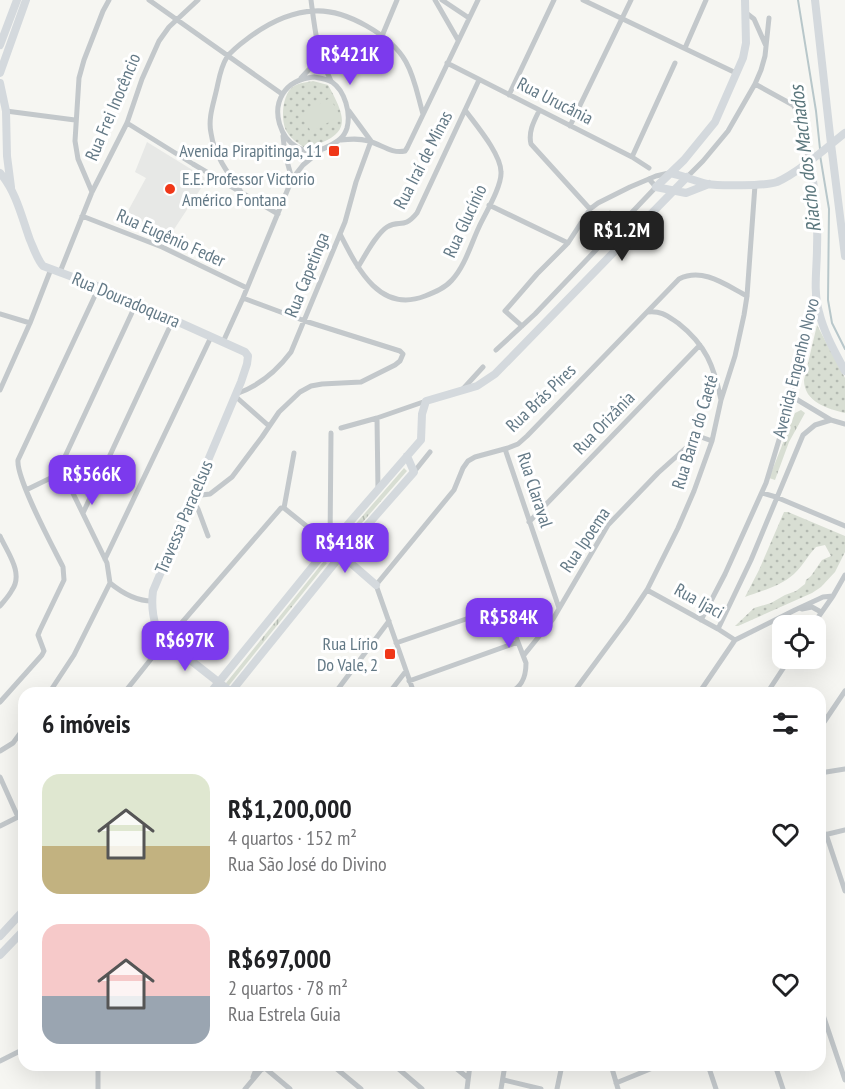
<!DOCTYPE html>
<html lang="pt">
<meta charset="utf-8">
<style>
body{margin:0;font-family:"PT Sans Narrow",sans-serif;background:#f6f6f6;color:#202124;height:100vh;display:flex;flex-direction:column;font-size:22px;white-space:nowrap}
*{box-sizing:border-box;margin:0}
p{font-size:20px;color:#757577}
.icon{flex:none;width:33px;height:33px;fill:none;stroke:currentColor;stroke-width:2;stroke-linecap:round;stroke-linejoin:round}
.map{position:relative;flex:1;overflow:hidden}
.details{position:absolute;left:18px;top:687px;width:808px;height:384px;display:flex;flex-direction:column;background:#fff;border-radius:18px;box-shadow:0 6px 24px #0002}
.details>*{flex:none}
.buttons{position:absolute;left:772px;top:615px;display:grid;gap:12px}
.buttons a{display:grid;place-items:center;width:54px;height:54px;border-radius:12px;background:#fff;box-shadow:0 6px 24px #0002;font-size:30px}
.price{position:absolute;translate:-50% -51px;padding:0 14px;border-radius:12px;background:#7c3aed;color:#fff;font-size:20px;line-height:39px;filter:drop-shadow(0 2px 3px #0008)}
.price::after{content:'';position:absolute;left:50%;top:36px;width:18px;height:14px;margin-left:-9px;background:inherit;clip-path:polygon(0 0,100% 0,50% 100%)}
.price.active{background:#222;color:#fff}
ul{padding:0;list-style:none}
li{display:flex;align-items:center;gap:18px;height:150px;padding:0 24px}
li span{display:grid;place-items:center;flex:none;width:168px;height:120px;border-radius:18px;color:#555}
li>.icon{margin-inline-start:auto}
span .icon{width:72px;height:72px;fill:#fffc;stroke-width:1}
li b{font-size:26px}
h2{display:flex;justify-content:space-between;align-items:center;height:72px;padding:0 24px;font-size:26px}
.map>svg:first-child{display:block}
.built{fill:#e7e8e6}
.grass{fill:url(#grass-tufts)}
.park{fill:url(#park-dots)}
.pitch{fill:#d8ded3}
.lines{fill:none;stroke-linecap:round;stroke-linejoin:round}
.stream{stroke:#b8c7ca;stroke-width:2}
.street{stroke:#c3c8cb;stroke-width:5}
.secondary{stroke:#d4d9dd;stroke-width:8}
.poi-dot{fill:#f03718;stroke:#fff;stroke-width:2}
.labels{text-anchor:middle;stroke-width:6;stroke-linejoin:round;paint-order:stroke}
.street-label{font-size:18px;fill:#637986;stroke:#fff}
.poi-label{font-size:18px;fill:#637986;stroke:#fff;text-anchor:end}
.water-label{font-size:20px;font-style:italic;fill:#5a767c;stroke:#fff}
</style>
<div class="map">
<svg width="845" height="1089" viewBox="0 0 845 1089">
<defs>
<pattern id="grass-tufts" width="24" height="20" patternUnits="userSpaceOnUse" patternTransform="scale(1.5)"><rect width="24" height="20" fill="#d8ded3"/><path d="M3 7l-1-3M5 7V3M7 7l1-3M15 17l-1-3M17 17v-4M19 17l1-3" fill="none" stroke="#b3b9b1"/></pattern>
<pattern id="park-dots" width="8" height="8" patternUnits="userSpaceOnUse" patternTransform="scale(1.5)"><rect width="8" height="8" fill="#d8ded3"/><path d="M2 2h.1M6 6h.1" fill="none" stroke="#b3b9b1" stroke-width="1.8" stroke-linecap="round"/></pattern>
</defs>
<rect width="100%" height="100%" fill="#f6f6f2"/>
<!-- built -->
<path class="built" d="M147,142L207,179L167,240L123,220L146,178L135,172Z"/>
<!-- grass -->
<path class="grass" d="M801,410L805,413L789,442L775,480L769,478L795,413Z
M404,468L407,471L349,538L346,535Z
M324,561L327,563L223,693H218Z"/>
<!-- park -->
<path class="park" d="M313,81L328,85C349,122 350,136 305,148C298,143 292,140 287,132C280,121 282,93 294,86C299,83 308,82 313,81Z
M817,325L845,378V413C828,409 804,402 804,380Z
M784,512H788L845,536V552L835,572L821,587L812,593L738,626H735L754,608L771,603L785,595L796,591L805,584L806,580L811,576L822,560L831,556L825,545L816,547C808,555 803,566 794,574C781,586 761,591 745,597L759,570Z"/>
<!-- pitch -->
<path class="pitch" d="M330,98L340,116L311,132L302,114Z
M610,210L620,219L603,238L592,228Z"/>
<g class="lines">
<!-- stream -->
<path class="stream" d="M798,0L816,111L820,149
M820,155L829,209L828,300L832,323L845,349"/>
<!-- street -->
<path class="street" d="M149,0L282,94
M311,0C315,31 317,52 331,81
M435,0L458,40
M442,0L469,18
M583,0L736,73
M745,12L754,19L766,46
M382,36L397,0
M685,48L706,0
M447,63L632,157L649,168
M314,77C320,78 327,79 332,82C345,91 351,113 347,128C344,138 337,142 329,146C281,173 250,83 314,77Z
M301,78L315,63L317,49
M755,84L793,105C803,118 805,144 809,161
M509,95L554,0
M6,111L75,120
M349,111L371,141
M539,111C534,121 528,132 531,144L590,209
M127,123L193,164L278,214
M570,126L631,0
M283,136L285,154L292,179
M340,140C350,139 359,138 368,141C381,144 391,154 405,151L407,148L478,0
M632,157L675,63
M687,177L703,161L728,131L755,84L761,70L765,56L769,18
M92,192L78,159L75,141L79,78L84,60L103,11L109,0
M242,193C229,175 214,155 211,133C208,119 213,105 216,92C219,80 220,68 227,57C233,49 243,42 251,36C269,23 291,12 314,11C345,9 391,35 406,62C415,78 418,97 423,114
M489,205L568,243
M82,216L162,247L247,288
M340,234C357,267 379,314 425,296C435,292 445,288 452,280C465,266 471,244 479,227C485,214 502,186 501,172C501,154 476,125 465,110
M358,267C365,256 376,234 387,227C400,219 403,230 417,213L479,80
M60,272L92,192L127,123L142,79L159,41L169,27L198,0
M648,312C662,311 666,315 678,323C706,345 714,366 721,400
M0,314L30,323
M522,326L505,311L537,274L568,243L590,209L598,203L630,187L656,176L669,173
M223,342L243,298L292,179L303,165L320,151
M496,350L535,314L656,187L649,179
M0,390L30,323L51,269
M462,390L483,367
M236,394C259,386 276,372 291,352L345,222L356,182L371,141
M235,396L269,426
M791,396L831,420L845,424
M377,418L378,490
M341,428L377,418L426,401
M505,449L559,608
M414,472L430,452
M26,490L63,472
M762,493L776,497L845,526
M193,496L210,494L232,477L262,437L279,412L300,392L311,386L322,384L361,382L395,365L400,361L403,354L400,351L305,321L243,298
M192,499L198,509L208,536
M284,508L330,545
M284,508L294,453
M83,513L173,320
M529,522L700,345
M0,536C7,552 24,573 12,590C9,596 4,601 0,606
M330,545L331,433
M105,559L211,337
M110,583C121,592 137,601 152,601
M647,590L718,629L735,640
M802,609L812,607L821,612
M701,620L725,574L766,483L782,430L815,295
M812,626L833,596L845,575
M718,629L751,560L803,435L815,425L831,420
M396,643L504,606L526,663C526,677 522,688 508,693
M524,655L553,619L608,525L658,473L697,438L701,437L712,441
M409,681L518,642
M49,693L74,655L110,583L107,563L65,477L62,469V463L136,304
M124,693L159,649L281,508H284
M335,693L389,621
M389,693L406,671
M414,693L376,585L454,490L463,468L468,461L475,457L508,448L518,444L527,436L679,279C703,267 726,285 747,296
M573,693L627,620L647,590L678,528L694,491L712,441L721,400L735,356L744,315L747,296L755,185
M699,693L735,640L795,610L823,597L833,596
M767,693L790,658
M0,702L42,655L44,651L38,635L40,630L64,580L63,567C53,547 16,479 18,460L99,287
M820,728L845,691
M0,751L13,743L24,728
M820,773L845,769
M0,777L18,817
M0,826L24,814
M826,834L845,891
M820,836L845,830
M820,1006L845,1080
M0,1061L24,1049
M332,1065L361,1089
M394,1065L422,1089
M452,1065L468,1078
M611,1065L618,1089
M708,1065L716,1089
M775,1065L783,1089
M265,1068L290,1089
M253,1077L257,1067
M504,1080L541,1089
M616,1083L660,1065
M98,1089V1068
M245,1089L261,1070L263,1069L265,1066
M467,1089L470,1065
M501,1089L505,1065
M557,1089L562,1065"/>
<!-- secondary -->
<path class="secondary" d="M815,0L831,144L845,256
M0,45L17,0
M0,73L26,0
M0,83L6,111L7,156L11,187
M809,161C816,190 818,218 817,248C817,269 813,291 819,312C824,333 835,352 845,371
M0,173C16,191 22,218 30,240C34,249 37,259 43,266L105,289L245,352L248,356L247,364L241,382L153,591C151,606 153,624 161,637L231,692
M671,173C683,176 695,181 707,184C718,186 766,186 777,182C798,173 826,148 845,133
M656,187L684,160L715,122L743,58L746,43L745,0
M656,187L686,193L709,184
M330,545L376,585
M210,693L330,545L421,440L422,414L426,401L477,386L495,374L687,177
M230,693L342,554L414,472L407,456
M0,936L24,910
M0,955L24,930"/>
</g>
<!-- markers -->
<g class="poi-dot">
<rect x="328" y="145" width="12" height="12" rx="3"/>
<circle cx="170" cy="189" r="6"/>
<rect x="384" y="648" width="12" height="12" rx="3"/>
</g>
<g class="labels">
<!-- street labels -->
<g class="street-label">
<text transform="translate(555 101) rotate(27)" y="6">Rua Urucânia</text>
<text transform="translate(113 107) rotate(-67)" y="6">Rua Frei Inocêncio</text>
<text transform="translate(423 160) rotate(-63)" y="6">Rua Iraí de Minas</text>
<text transform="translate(465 221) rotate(-65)" y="6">Rua Glucínio</text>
<text transform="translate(171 238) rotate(24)" y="6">Rua Eugênio Feder</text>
<text transform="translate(307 275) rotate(-68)" y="6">Rua Capetinga</text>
<text transform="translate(126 300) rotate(23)" y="6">Rua Douradoquara</text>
<text transform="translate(796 368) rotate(-76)" y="6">Avenida Engenho Novo</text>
<text transform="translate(541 398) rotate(-44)" y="6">Rua Brás Pires</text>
<text transform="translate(604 423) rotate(-46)" y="6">Rua Orizânia</text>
<text transform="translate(695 432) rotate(-73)" y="6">Rua Barra do Caeté</text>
<text transform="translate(535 490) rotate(72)" y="6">Rua Claraval</text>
<text transform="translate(184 517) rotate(-67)" y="6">Travessa Paracelsus</text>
<text transform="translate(585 540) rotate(-56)" y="6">Rua Ipoema</text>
<text transform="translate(699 601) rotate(29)" y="6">Rua Ijaci</text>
</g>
<!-- poi labels -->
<g class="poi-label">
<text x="322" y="157">Avenida Pirapitinga, 11</text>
<text x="182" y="185" text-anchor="start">E.E. Professor Victorio<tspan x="182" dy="21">Américo Fontana</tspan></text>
<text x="378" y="650">Rua Lírio<tspan x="378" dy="21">Do Vale, 2</tspan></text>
</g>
<!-- water labels -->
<g class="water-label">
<text transform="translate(805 159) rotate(-97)" y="7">Riacho dos Machados</text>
</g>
</g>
</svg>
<div class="buttons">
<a><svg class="icon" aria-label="locate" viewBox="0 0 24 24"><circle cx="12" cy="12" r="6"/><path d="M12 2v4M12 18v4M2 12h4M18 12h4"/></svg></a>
</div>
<b class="price" style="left:350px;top:86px">R$421K</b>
<b class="price active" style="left:622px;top:262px">R$1.2M</b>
<b class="price" style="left:92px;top:506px">R$566K</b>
<b class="price" style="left:345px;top:574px">R$418K</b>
<b class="price" style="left:509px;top:649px">R$584K</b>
<b class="price" style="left:185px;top:672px">R$697K</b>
<section class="details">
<h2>6 imóveis<svg class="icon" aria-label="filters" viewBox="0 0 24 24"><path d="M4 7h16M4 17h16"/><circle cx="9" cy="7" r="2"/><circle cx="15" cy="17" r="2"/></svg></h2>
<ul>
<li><span style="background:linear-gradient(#dfe7d0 60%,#c2b280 0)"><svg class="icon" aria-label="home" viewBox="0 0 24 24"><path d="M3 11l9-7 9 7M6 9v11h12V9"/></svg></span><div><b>R$1,200,000</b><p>4 quartos · 152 m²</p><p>Rua São José do Divino</p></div><svg class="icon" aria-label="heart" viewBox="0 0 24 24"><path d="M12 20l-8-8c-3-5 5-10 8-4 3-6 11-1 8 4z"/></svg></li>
<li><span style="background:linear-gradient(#f6c9c9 60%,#9aa5b1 0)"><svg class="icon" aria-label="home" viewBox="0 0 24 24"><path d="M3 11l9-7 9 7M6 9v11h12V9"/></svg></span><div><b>R$697,000</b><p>2 quartos · 78 m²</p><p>Rua Estrela Guia</p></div><svg class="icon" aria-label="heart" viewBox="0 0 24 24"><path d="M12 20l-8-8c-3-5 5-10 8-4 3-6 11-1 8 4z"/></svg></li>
</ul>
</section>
</div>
